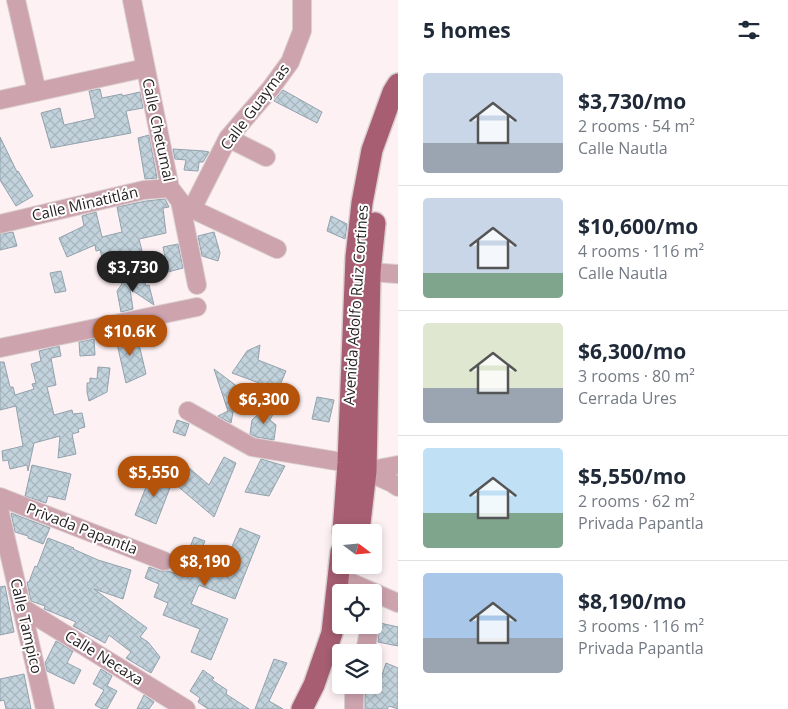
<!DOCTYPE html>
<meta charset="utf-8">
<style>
body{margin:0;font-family:"Open Sans",sans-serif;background:#f2f2f3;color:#1f2937;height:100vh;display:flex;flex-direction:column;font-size:19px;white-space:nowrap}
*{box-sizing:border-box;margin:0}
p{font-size:16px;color:#747a83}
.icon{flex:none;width:28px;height:28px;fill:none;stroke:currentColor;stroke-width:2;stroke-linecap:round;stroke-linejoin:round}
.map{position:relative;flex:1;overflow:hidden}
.side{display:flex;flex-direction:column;background:#fff;width:390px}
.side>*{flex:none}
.needle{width:32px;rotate:106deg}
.buttons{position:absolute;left:332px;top:524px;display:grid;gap:10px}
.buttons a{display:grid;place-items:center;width:50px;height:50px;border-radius:5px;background:#fff;box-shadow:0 2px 8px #0003;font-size:25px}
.price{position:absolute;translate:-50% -42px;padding:0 11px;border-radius:18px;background:#b45309;color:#fff;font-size:16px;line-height:32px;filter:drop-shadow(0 1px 2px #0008)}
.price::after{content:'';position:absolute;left:50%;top:30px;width:15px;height:11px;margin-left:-8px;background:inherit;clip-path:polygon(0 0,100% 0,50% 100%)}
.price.on{background:#222;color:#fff}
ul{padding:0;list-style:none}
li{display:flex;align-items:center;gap:15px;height:125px;padding:0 25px}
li+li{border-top:1px solid #e0e1e3}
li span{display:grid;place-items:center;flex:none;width:140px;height:100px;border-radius:5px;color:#555}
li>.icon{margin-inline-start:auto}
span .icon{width:60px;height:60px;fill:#fffc;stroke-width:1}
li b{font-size:21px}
h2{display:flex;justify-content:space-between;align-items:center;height:60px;padding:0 25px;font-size:21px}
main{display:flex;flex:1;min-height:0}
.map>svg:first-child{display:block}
.building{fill:url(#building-cross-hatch);stroke:#92a2ac}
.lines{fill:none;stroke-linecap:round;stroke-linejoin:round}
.minor-casing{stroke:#dacfd1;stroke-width:20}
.major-casing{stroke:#dacfd1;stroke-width:24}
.minor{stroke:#cda3ae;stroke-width:18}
.major{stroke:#a75e73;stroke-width:21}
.labels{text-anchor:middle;stroke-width:4;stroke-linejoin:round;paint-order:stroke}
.street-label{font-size:15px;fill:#251e20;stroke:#fff}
</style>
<main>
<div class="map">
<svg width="398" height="709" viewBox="0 0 398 709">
<defs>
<pattern id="building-cross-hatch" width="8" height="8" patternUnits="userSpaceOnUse" patternTransform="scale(1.25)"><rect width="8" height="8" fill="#c3d3dd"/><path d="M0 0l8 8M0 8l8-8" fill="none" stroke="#a7b5bd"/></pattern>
</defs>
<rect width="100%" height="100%" fill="#fdf1f3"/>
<!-- building -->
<path class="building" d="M100,89L102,98L122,94V96L140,92L143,108L126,111L131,133L51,148L41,113L60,108L64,125L95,118L89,91Z
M283,90L322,112L317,123L274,101Z
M149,135L157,178L145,179L138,138Z
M0,137L17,172L18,171L33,196L16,206L0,180Z
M173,149L204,151L209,152L203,162H199L198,171L184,170L186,160L175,159Z
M165,199L169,207L163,208L166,233L139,239L142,251L103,261L100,250L96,251L95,245L67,257L59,238L84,226L82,216L96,212L102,237L122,232L117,207L146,201Z
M331,216L347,224L345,239L327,231Z
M13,232L17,246L0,250V234Z
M214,232L220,253L218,261L202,256L198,236Z
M178,244L183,268L168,272L163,247Z
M61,271L66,291L55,293L50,273Z
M128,276V282L144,278L146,286L149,285L154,305L130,289L133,309L121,312L117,291L122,284L121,283Z
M128,332L131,342L138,340L146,374L126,383L115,335Z
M94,339L95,355L80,356L79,342Z
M260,345L258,360L286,371L278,390L232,373L247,351Z
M59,346L61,356L51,358L56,385L47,387L54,415L72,410L73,414L82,413L85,427L78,429L79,432L72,434L76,454L58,458L60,436L34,443L28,471L27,465L10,469L8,460L3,461L2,451L23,446L16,406L0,410V362H4L10,387H13L15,395L34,389L32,384L36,383L31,364L41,361L39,351Z
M98,367L110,368L107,392L89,401L87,392V383H90V378L97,379Z
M214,369L238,387L240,395L236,396L231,423L218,416L228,411Z
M317,397L334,400L329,422L312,419Z
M266,407L274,412L270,420L276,425L274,440L256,437L250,434L252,420Z
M177,420L189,424L185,436L173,432Z
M224,457L236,463L214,517L175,484L188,467L209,485Z
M261,459L285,466L269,496L245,492Z
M32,465L71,474L65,500L48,496L46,503L25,496Z
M152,472L173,480L156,524L135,515Z
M11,513L50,528L43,544L28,538V536L15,532Z
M240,528L260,536L235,599L199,585L191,604L228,619L211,660L191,652L200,629L163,615L168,603L154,597L159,584L145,578L149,567L160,571H168L179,575L194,537L205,541L200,552L213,558L218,547L230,551Z
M48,538L74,548L73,549L98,560L131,570L123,599L94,589L147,628L140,637L148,642L160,657L151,673L126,658L131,652L109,635L105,643L73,626L76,622L47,610L44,609L45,606L31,601L27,582H29L35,566L37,567Z
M5,586L14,632L0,635V587Z
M380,623L398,627V646L378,642Z
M56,641L73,651L67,663L81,670L74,684L47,671L45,663Z
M274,659L287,663L269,701L283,709H255Z
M386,663L398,668V709L389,706L387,709H365V697L367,685L378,687Z
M101,669L112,676L107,686L117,691L107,709H102L95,705L104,690L93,684Z
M203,670L214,678L212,680L227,690L226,694L249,709H208L198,702L200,698L190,691Z
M24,674L31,709H6L4,700L0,701V679Z
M144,695L154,702L149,709H137Z"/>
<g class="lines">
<defs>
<path id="minor" d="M16,0L37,92
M132,0L170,188L180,201L197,285
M0,100L145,68
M228,138L266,157
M182,203L192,209L277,249
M192,209L228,138L271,88L290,62L302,31V0
M0,224L144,190L170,188
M370,272L398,274
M0,348L197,307
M188,411L252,447L348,463L392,483L398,487
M366,471L398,465
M0,497L164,561
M0,513L45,709
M352,583L398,603
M21,607L186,709
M365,652L370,625
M354,709V696L357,685"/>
<path id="major" d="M343,532L348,463L356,257L362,203L372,150L393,92L398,84
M359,532L366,471L370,272L375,223
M302,709L314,685L332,633L341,552"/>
</defs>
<!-- minor casing -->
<use href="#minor" class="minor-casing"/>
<!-- major casing -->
<use href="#major" class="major-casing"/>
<!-- minor -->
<use href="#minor" class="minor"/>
<!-- major -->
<use href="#major" class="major"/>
</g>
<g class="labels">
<!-- street labels -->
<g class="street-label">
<text transform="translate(255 107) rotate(-53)" y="5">Calle Guaymas</text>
<text transform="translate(158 130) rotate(78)" y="5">Calle Chetumal</text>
<text transform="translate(85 204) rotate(-13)" y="5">Calle Minatitlán</text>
<text transform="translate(356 305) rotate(-86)" y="5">Avenida Adolfo Ruiz Cortines</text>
<text transform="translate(82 529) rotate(21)" y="5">Privada Papantla</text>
<text transform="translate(26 626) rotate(77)" y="5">Calle Tampico</text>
<text transform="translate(104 658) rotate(32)" y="5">Calle Necaxa</text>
</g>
</g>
</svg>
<div class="buttons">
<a><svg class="needle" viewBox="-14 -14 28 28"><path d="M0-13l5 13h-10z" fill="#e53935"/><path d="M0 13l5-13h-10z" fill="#747a83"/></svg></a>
<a><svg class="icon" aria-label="locate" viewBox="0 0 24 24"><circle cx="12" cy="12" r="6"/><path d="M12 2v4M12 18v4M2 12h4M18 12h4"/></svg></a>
<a><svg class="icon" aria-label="layers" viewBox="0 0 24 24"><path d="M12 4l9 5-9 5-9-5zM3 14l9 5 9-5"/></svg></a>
</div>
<b class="price on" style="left:133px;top:293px">$3,730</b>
<b class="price" style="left:130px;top:357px">$10.6K</b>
<b class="price" style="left:264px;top:425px">$6,300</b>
<b class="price" style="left:154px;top:498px">$5,550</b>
<b class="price" style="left:205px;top:587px">$8,190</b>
</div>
<section class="side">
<h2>5 homes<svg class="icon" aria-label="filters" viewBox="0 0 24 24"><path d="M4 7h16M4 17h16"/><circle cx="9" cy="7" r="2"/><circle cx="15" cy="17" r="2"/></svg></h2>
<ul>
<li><span style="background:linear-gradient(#c9d6e8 70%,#9aa5b1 0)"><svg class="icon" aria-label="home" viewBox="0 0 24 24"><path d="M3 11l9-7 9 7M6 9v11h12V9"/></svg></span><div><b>$3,730/mo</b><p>2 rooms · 54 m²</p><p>Calle Nautla</p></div></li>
<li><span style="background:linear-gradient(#c9d6e8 75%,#7fa58c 0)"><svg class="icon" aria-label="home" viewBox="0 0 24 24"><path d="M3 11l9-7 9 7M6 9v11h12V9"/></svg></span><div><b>$10,600/mo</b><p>4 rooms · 116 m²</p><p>Calle Nautla</p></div></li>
<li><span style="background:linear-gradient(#dfe7d0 65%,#9aa5b1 0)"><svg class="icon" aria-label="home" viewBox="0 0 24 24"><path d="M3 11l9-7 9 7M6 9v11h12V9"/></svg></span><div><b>$6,300/mo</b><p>3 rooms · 80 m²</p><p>Cerrada Ures</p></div></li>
<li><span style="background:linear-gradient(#bfe0f5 65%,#7fa58c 0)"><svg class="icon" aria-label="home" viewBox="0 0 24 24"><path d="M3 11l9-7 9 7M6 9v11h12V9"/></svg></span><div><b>$5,550/mo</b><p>2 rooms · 62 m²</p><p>Privada Papantla</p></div></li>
<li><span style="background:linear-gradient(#a9c7e8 65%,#9aa5b1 0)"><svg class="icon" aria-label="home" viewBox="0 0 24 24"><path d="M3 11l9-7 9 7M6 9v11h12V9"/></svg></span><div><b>$8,190/mo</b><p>3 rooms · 116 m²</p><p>Privada Papantla</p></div></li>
</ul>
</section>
</main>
